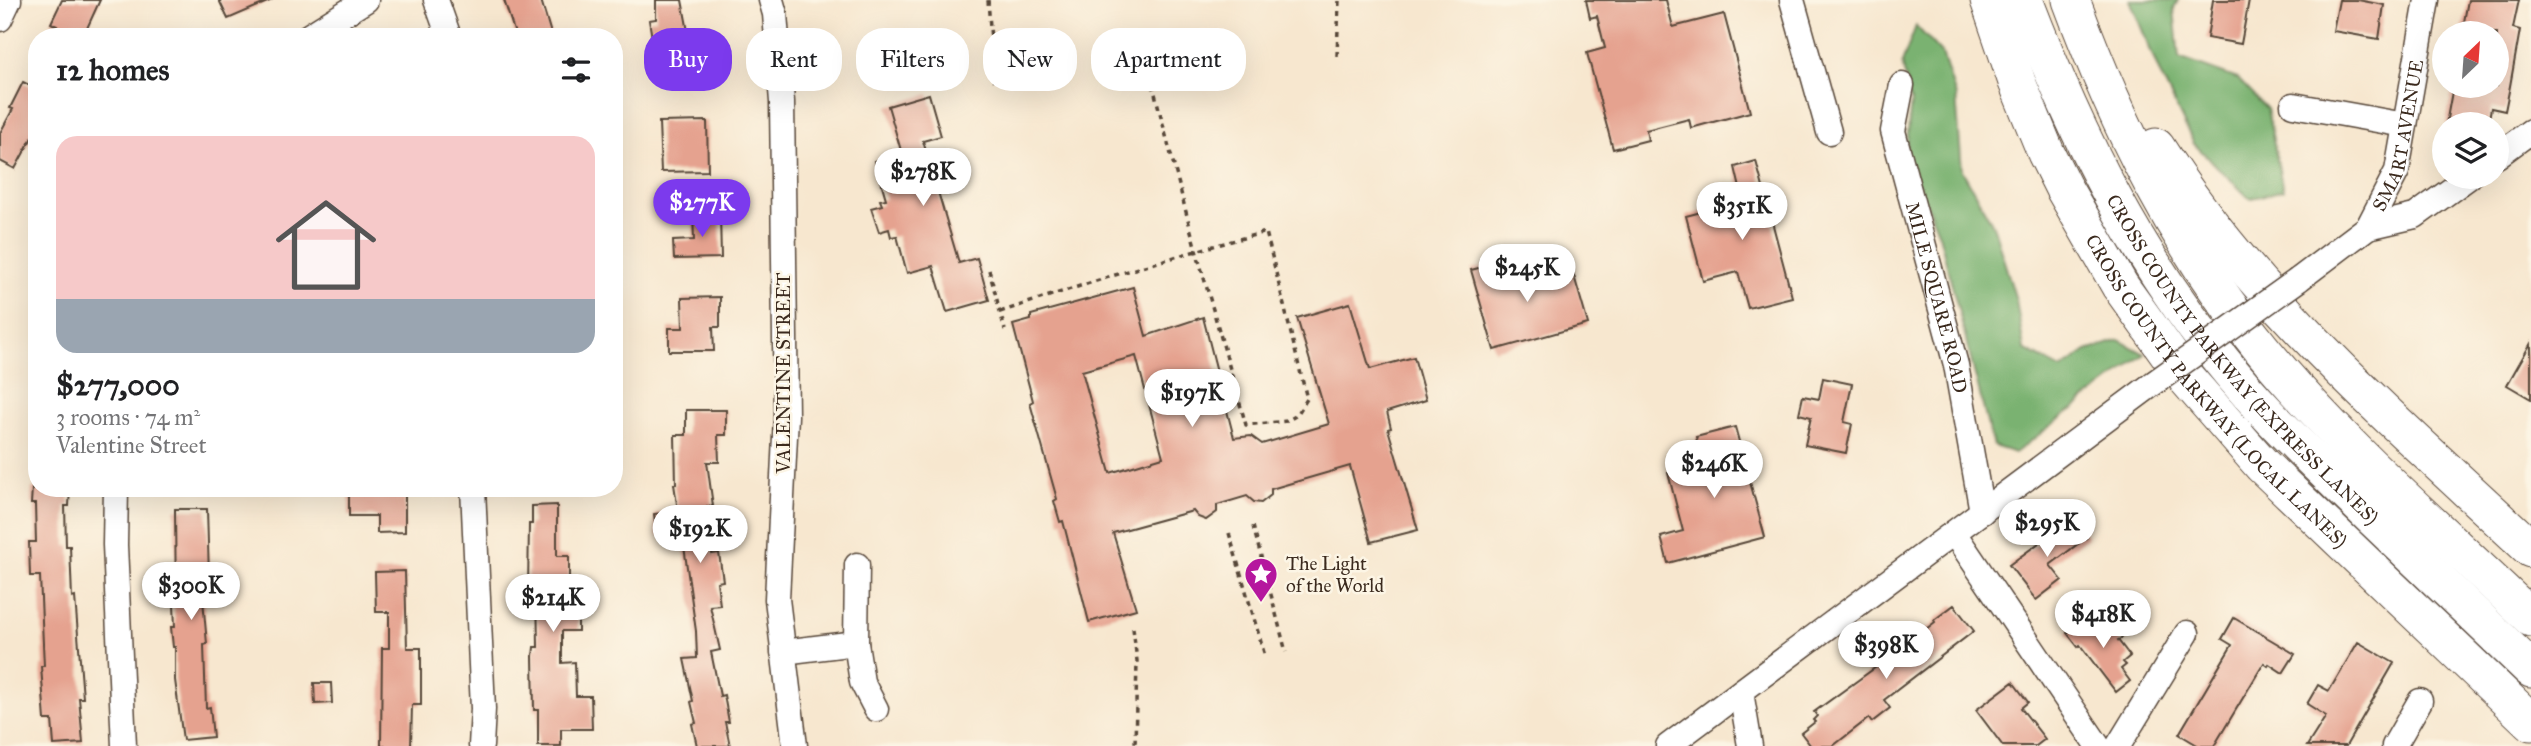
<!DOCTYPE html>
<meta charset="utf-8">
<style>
body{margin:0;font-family:"IM FELL Great Primer",serif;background:#f2f2f2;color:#202124;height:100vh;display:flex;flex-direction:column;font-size:26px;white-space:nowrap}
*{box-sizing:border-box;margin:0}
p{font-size:23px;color:#757577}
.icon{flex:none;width:38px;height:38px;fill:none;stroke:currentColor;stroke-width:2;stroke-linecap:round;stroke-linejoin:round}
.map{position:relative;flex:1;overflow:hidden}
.sheet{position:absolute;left:28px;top:28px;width:595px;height:469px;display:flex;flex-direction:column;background:#fff;border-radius:28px;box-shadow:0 7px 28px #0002}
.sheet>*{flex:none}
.banner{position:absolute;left:644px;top:28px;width:665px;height:63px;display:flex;gap:14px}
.needle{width:46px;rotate:25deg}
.fabs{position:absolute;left:2432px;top:21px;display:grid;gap:14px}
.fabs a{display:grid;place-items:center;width:77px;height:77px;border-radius:50%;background:#fff;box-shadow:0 7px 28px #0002;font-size:35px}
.price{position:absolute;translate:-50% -60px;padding:0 16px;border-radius:24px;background:#fff;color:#222;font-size:23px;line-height:46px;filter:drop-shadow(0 2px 4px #0008)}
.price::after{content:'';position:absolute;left:50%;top:42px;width:21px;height:16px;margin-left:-10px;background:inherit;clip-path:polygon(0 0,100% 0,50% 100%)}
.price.current{background:#7c3aed;color:#fff}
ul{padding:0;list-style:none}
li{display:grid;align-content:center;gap:14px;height:371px;padding:0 28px}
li+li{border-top:2px solid #e0e0e0}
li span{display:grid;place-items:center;height:217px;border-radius:21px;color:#555}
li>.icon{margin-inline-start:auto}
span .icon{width:126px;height:126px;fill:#fffc;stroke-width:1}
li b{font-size:30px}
h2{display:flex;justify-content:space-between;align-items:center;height:84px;padding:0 28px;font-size:30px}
.chip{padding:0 24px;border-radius:28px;background:#fff;box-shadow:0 7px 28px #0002;font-size:24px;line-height:63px}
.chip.current{background:#7c3aed;color:#fff}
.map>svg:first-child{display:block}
.forest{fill:#7ab271;stroke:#5a6e48;stroke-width:2}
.building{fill:#e5a28f;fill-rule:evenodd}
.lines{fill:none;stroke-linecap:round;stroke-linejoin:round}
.minor-casing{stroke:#574639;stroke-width:27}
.highway-casing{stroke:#574639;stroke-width:39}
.path{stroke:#574639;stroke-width:3.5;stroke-dasharray:5 5;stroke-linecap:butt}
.minor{stroke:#fff;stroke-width:24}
.highway{stroke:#fff;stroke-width:37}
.minor-bridge-casing{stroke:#574639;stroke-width:27;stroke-linecap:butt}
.minor-bridge{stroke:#fff;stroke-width:24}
.labels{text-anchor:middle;stroke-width:5;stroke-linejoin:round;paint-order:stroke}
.street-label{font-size:19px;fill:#3b2a1e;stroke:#fcf5e5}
.poi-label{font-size:19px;fill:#3b2a1e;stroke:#fcf5e5;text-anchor:start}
</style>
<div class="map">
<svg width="2531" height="746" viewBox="0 0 2531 746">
<rect width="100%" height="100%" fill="#fcf5e5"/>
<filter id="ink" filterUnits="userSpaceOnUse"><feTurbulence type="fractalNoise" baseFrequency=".0143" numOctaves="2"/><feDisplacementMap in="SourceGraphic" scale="14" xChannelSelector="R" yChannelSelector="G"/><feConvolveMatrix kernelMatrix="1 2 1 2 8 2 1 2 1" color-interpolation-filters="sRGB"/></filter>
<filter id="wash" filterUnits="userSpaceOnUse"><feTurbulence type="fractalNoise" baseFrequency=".00686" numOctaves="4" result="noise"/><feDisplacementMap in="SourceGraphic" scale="28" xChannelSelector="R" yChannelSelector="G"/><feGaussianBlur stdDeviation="1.57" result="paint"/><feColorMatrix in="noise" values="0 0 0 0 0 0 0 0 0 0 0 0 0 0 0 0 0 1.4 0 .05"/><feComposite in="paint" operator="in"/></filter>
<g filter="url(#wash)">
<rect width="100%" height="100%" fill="#f7e7cf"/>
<!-- forest -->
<path class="forest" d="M2130,0H2178L2174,9L2179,58L2238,79L2267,109L2283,190L2250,199L2194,144L2161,76Z
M1916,26L1942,54L1956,96L1962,170L1993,225L2016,300L2024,349L2061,369L2087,351L2119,340L2145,354L2015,453L1993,446L1939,234L1906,154L1911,101L1902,63Z"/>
<g id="blocks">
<!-- building -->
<path class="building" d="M62,0H100L83,37H52L57,26L51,23Z
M219,0H272L228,19Z
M504,0H541L552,37H516Z
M656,0H682L690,42L674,45L677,64L651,69L648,51L654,50L649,20L656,19Z
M1586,0H1666L1673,27L1724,14L1750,112L1691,128L1689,119L1646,130L1648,140L1613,149L1587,53L1605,48L1597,16L1590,18Z
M2213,0H2249L2241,44L2207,38Z
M2339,0H2358L2384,5L2379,39L2333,31Z
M2468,0H2519L2513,28L2520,30L2510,86L2505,111L2491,108L2488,124H2446L2453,86H2497V33H2462Z
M23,82L37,89V128L15,169L0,161V133L13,109L10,108Z
M929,94L941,136L923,141L959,263L977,258L989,300L947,312L933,266L907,273L897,236L891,237L889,229L879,232L871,208L882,205L880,200L886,199L875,161L902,154L888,106Z
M707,121L708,171L661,172L659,122Z
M1756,161L1792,297L1748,308L1738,272L1703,281L1686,216L1743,201L1735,167Z
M693,213H720L721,258L674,259L673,241L694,240Z
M1513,259L1520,284L1572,269L1588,324L1494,350L1471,270Z
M1133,287L1146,336L1203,317L1234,438L1251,436L1262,444L1329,424L1297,318L1350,303L1370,369L1414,357L1426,400L1387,412L1391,428L1388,429L1418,530L1371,542L1350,466L1271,489V495L1261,503L1254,502L1247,496L1217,505V512L1206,520L1198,517L1193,511L1113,533L1136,609L1089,622L1063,521L1060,522L1054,501L1057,499L1030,403L1033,401L1013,325L1031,320V315ZM1136,356L1163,457L1110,473L1082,371Z
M720,297V327H713L714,351H669V328H683L682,298Z
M2531,343V399L2507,385Z
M1823,378L1852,384L1844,422L1852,424L1846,453L1805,445L1811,417L1799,414L1803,396L1819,399Z
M686,410H726V435H718L719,462H707L713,506L706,507L712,554L719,553L723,581L717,582L720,605L710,606L720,650L711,652L720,696L724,695L729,722H725L730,746H697L692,724L696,723L691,702L693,701L684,659L697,658L696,631L682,532L657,536L654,514L678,511L674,484H676L675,435H686Z
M1735,427L1765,537L1668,563L1661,537L1683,531L1668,473L1703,464L1696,437Z
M32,488H70L69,506H65L66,546H70L72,598L75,597L83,698H79L83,743L54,745L52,720H45L41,666H44L40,576H30L29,542H36L35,504H31Z
M349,488H405V532L377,533V516H349Z
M557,505V556H569V599H578V631H562V663L575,662L576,696H591L592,729H561V746H538V710H534L533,656L534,647H538L537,589H528L529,524H532V506Z
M175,509H207L209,577H201L207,644L204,645L206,708L210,707L213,737L183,740L175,680V647H173L171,627H175L174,604H176Z
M2073,518L2087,537L2050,565L2062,580L2036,600L2009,565Z
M405,571L407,648H421V705H412L411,746H381L382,648H389V612H376L375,572Z
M1954,605L1974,631L1884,700L1890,708L1872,722L1869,718L1833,746H1811L1801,733L1815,722L1813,720L1817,716L1814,712L1890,657L1888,654L1903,644L1904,646L1935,622L1934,620Z
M2089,616L2097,626L2107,619L2122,638L2118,640L2130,656L2123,662L2126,665L2121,669L2130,681L2116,692L2080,645L2078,647L2067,633Z
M2234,618L2295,654L2283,673L2269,664L2268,666L2264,663L2214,746H2199L2179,734L2232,645L2222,639Z
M2358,642L2394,663L2346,746H2307L2326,716L2307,704L2318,685L2329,691Z
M2013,682L2028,702L2021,708L2045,739L2036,746H2003L1976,710Z
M314,683H331L332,703L315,704Z"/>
</g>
</g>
<g filter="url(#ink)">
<use href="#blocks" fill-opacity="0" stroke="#574639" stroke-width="2"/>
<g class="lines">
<defs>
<g id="minor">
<path d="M436,0L449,37"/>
<path d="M771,0L775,14L782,102L786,416L777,599L795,746"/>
<path d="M1792,0L1829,132"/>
<path d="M0,19L9,0"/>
<path d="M307,37L366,0"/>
<path id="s1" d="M1902,85L1893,131L1956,365L1982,512"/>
<path d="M2293,105L2405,125"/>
<path d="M2497,156L2531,131"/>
<path id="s2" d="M2368,227L2397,171L2427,0"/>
<path d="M2298,280L2368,227L2415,216L2469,177"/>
<path d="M116,488L115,545L124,746"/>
<path d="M473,488L483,709L481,746"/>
<path d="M1954,533L2098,746"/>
<path d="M856,643L862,682L876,709"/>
<path d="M783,652L856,643L857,565"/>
<path d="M1741,692L1750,746"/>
<path d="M1668,746L2154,383"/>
<path d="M2118,746L2187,633"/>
<path d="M2394,746L2420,701"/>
</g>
<g id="highway">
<path id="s3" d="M1989,0L2017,82L2046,153L2063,187L2120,286L2186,378L2262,465L2531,722"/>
<path id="s4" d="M2024,0C2077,138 2138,262 2234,376C2276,426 2324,470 2371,516C2424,567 2478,618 2531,669"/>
<path d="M2071,0C2118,127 2175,242 2261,348C2341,446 2440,530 2531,618"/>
<path d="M2156,147C2254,302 2398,424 2531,549"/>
</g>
</defs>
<!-- minor casing -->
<use href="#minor" class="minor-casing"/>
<!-- highway casing -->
<use href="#highway" class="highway-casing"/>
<!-- path -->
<path class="path" d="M988,0L994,81
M1337,56L1339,0
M989,270L1005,330
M1000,312C1088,283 1176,255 1266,232L1307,399L1297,415L1287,421L1246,425L1196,250L1148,67
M1253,526L1286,652
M1229,533L1265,656
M1133,628L1137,661L1135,746"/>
<!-- minor -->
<use href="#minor" class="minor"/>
<!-- highway -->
<use href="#highway" class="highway"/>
<defs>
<path id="minor-bridge" d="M2154,383L2298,280"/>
</defs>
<!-- minor-bridge casing -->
<use href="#minor-bridge" class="minor-bridge-casing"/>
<!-- minor-bridge -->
<use href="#minor-bridge" class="minor-bridge"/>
</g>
</g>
<!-- icons -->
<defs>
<symbol id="sight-pin" viewBox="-11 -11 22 30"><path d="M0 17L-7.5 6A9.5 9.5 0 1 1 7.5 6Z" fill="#b5179e" stroke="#fcf5e5"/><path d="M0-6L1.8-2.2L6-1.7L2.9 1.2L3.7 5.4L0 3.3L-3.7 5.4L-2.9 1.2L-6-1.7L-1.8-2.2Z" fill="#fff"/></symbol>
</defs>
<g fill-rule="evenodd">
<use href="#sight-pin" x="1242" y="555" width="38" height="52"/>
</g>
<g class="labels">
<!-- street labels -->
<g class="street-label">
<text dy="7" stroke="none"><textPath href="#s2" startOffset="98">SMART AVENUE</textPath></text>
<text dy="7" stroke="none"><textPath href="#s1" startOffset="219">MILE SQUARE ROAD</textPath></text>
<text dy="7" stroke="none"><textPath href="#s4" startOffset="425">CROSS COUNTY PARKWAY (EXPRESS LANES)</textPath></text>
<text transform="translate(783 373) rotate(-90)" y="7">VALENTINE STREET</text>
<text dy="7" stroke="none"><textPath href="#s3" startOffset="458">CROSS COUNTY PARKWAY (LOCAL LANES)</textPath></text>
</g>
<!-- poi labels -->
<g class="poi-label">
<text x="1286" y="570">The Light<tspan x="1286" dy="22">of the World</tspan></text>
</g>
</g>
</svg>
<div class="fabs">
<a><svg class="needle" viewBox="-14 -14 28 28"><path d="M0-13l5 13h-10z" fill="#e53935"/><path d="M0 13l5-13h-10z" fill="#757577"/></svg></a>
<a><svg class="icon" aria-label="layers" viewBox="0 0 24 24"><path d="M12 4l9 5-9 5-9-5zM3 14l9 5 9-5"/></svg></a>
</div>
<b class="price" style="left:923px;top:208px">$278K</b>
<b class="price current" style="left:702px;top:239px">$277K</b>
<b class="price" style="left:1742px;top:242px">$351K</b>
<b class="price" style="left:1527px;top:304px">$245K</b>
<b class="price" style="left:1192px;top:429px">$197K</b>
<b class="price" style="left:1714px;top:500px">$246K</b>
<b class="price" style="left:2047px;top:559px">$295K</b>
<b class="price" style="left:700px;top:565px">$192K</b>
<b class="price" style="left:191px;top:622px">$300K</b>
<b class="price" style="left:553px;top:634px">$214K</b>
<b class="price" style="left:2103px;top:650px">$418K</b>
<b class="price" style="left:1886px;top:681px">$398K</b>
<div class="banner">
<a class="chip current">Buy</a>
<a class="chip">Rent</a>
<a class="chip">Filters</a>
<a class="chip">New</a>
<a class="chip">Apartment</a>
</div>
<section class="sheet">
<h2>12 homes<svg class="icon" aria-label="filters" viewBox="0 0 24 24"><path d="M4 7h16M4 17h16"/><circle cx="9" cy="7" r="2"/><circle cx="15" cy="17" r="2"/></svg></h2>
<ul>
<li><span style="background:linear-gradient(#f6c9c9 75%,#9aa5b1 0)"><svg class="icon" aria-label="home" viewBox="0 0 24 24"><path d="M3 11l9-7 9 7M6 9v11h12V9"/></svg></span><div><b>$277,000</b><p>3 rooms · 74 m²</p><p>Valentine Street</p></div></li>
</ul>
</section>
</div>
